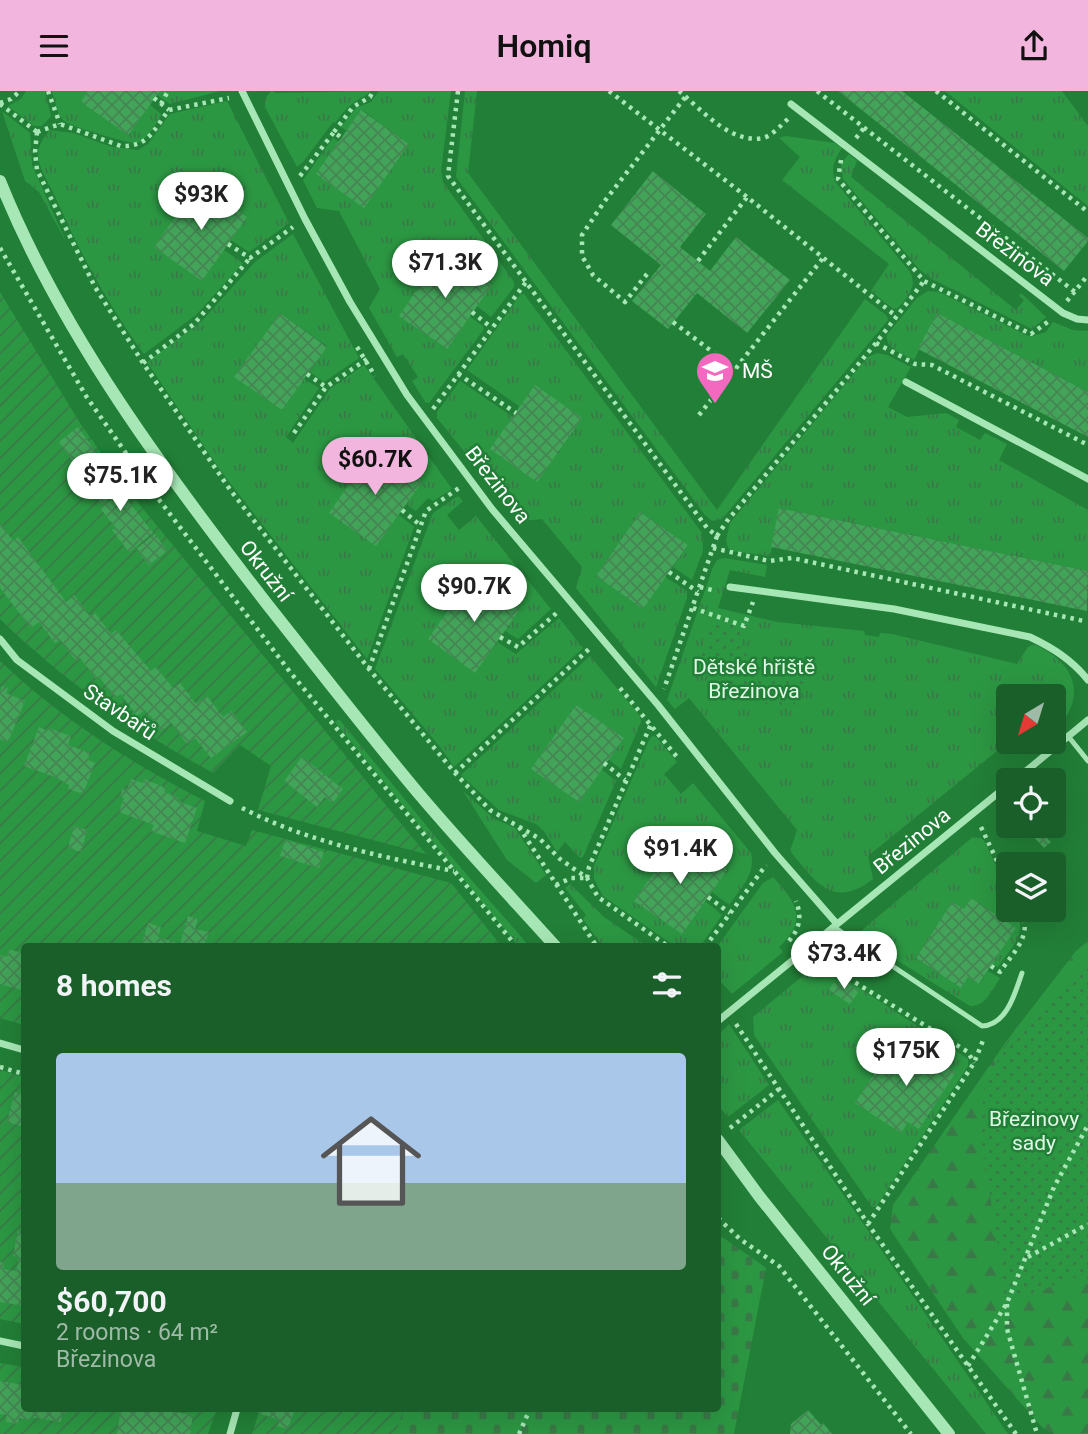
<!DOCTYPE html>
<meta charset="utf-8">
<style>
body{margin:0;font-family:Roboto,sans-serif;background:#236531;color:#f1f3f6;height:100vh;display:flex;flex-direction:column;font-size:26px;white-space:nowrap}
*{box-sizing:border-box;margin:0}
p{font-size:23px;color:#9fbba8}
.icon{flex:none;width:38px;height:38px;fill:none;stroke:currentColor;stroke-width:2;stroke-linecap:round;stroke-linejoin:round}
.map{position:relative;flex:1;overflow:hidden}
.drawer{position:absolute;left:21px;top:852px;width:700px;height:469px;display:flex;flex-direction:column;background:#1a5f29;border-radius:7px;box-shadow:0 7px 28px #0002}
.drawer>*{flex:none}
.needle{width:46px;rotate:218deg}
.fabs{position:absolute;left:996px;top:593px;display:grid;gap:14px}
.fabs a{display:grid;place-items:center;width:70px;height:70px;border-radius:7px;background:#1a5f29;box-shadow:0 7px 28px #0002;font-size:35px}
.price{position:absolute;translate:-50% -60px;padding:0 16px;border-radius:24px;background:#fff;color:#222;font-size:23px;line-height:46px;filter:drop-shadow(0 2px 4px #0008)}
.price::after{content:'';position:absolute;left:50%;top:42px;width:21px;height:16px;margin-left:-10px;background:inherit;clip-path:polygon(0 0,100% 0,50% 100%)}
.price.selected{background:#f2b5dd;color:#111}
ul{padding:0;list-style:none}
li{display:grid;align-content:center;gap:14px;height:371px;padding:0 35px}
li+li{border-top:2px solid #387446}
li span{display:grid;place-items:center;height:217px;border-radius:7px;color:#555}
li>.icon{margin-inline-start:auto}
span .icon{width:126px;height:126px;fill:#fffc;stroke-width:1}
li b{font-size:30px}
h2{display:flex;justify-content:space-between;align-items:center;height:84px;padding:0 35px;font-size:30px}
header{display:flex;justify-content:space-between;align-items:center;height:91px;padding:0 35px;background:#f2b5dd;color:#111;font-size:32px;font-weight:600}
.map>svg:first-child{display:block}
.grass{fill:url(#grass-tufts)}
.forest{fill:url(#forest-firs)}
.cemetery{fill:url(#cemetery-stones)}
.park{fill:url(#park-dots)}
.garden{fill:url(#garden-furrows)}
.building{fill:url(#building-cross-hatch)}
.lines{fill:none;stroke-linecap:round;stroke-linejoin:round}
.path{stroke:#a7e7b5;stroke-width:4.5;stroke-dasharray:3.5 5;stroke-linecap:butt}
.service{stroke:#a7e7b5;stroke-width:5}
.minor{stroke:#a7e7b5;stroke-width:7}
.tertiary{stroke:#a7e7b5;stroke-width:12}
.labels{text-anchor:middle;stroke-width:5;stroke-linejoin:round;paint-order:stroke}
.street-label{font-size:21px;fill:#fff;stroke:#227f37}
.poi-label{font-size:21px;fill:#fff;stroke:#227f37;text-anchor:start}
.park-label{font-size:21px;fill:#dff9e5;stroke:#227f37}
</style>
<header><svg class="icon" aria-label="menu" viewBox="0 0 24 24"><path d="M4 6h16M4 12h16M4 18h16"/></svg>Homiq<svg class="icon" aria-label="share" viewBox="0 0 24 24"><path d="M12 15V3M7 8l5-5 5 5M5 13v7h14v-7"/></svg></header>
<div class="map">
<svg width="1088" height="1343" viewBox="0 0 1088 1343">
<defs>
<pattern id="grass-tufts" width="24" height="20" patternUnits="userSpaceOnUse" patternTransform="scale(1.75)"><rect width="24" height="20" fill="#2c9743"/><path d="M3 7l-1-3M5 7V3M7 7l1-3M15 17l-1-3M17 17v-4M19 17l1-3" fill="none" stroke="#397947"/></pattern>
<pattern id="forest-firs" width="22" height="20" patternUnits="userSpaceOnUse" patternTransform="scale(1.75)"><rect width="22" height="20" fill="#2c9743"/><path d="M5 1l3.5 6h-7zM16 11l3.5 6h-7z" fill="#397947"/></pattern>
<pattern id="cemetery-stones" width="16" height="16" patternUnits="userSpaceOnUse" patternTransform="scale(1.75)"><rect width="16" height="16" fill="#2c9743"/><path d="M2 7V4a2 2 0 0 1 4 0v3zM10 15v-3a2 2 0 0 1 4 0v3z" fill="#397947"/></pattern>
<pattern id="park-dots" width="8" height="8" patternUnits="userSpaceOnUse" patternTransform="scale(1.75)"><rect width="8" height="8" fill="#2c9743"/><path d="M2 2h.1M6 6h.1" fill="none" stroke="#397947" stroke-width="1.8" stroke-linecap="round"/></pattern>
<pattern id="garden-furrows" width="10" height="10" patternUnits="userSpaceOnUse" patternTransform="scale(1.75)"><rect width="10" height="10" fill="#2c9743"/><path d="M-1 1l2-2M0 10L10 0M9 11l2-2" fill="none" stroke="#397947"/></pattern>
<pattern id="building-cross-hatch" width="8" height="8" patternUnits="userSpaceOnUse" patternTransform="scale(1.75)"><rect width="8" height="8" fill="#42a458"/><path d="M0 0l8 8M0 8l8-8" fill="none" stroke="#468554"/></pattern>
</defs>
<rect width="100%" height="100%" fill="#227f37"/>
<!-- grass -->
<path class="grass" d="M26,0H45L51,25L42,35H34L8,15L21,8Z
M52,0H220L170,13L157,4L150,14L162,24C156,32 147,49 137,52C130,53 69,35 64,30C57,24 55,9 52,0Z
M271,0L277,2L370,0C366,6 361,6 356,10C347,16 341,24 335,32L333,31L303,71L297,76L265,16V8Z
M379,0H451L441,80L443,91L514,191V196L491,226L477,215L492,193L444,161L400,225L446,258L469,225L483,235L484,238L429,312H426L412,290L418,286L403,263L397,266L369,217L380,198L339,120L317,117L303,89L333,47L339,51L364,116L409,53L362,19L347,40L341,36L356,17L371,11Z
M465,0H477L468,82L717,419L865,208L887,225L888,229L722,428L712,430L705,424L456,86Z
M945,0H1062L1088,35V115Z
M227,10L289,132L249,161L231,149L224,159L243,172L196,224L144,263C108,214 78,158 54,103C48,91 38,76 38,63C39,54 44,45 50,39L73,42L112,56L138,59L148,53L170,23Z
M2,20L30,42L32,74L66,151L39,101L25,90Z
M785,45L835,52L842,57C834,69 830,78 836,92L910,181C918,197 907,206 897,218H893L871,200L889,173L782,89L800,66L779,47Z
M849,63L857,70L851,86L1016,219L1024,209L1019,205L1021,202L1046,226L1032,238L932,188L920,179L843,88L841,73Z
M293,143L359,267L324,291L310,281L327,255L280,222L235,286L282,319L304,288L319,297L286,346L293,352L330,298L364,274L452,398L433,410L428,407L416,420L406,413L399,424L414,436L367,568L220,379L147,271L202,230L255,171Z
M928,200L939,201L1030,246L1046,241L1053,231L1073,239L1088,240V301L937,222L914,269C903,263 885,258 887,244L917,207Z
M524,203L702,442L703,460L692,489L673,476L688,454L640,421L596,485L643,518L665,486L687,500V507L656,596L576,497L582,476L542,428L521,430L437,327V321L460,290L513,326L519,315L467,279L520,204Z
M877,262L887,264L911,276L888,316L907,326L946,322L959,329L956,336L980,349L985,342L1007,353L999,369L1088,419V480L780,417L770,465L732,460L728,457L726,449L730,432L868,266Z
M458,405L463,410L447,424L459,439L476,425L551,518L518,548L505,540L497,551L516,563L559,527L583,557L454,676L441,657L375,578L433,422Z
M724,467L767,474L765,486L730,479L718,517L777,531L864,540L865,544L879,546L880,542L892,543L1017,573L1028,556L1034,553C1077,573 1088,606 1054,641V606H1008V651L868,765L873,788C832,819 816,791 790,760L797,739L689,607L675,618L667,609L713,476L717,469Z
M590,565L640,625L641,631L621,678L608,668L601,678L616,690L583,766L580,767L565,751L557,761L544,740L536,733L499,719L461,684Z
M339,628L461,777L530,856H519L335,631Z
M653,645L656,646L677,671L664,683L681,703L693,692L751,762C756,783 741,797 729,814L712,801L705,810L722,824L700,856H676L603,805L594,788V775L650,647Z
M463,700L493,727L515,737L546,784L536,792L507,769Z
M973,746L981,747L985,751L1008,801V819H1016C1028,844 1011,856 998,876L992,873L1016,837L971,807L964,818L952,811L916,867L961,897L968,886L980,893L988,880L1000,887C992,899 985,916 970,915L871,853L866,847L862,839Z
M773,786C796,811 809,829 779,856L783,861L732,903L718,888L717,856L763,792Z
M570,793L604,826L648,856H603L583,828L586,824L565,797Z
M819,876L833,880L968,968V975L876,1116H872L754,944L753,926L805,883Z
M729,933L769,994L728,1026L718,1015V944Z
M778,1009L1008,1343H986L739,1039Z"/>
<!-- forest -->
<path class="forest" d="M1088,850V1343H1054L1043,1337L963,1247L890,1138L893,1114L1008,948L1076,860Z"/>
<!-- cemetery -->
<path class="cemetery" d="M718,1143L766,1177L734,1343H395L404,1318H718Z"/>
<!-- park -->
<path class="park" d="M699,517L742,533L746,524L751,526L739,560L780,575L778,581L804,590L793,618L768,609L766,615L725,600L730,584L697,572L713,528L698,522Z
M1088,875V1193L1073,1186L1026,1206L1005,1201L980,1039L985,991L1010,948L1051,904Z"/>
<!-- garden -->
<path class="garden" d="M0,201L80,332L126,397L426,763L258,719L271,675L240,654L213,682C135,639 64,590 0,528Z
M0,570C61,628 131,672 205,710L197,740L246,755L252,739L451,792L502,856H24V934L0,927Z
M0,979L24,986V1233L0,1228Z
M0,1272L24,1276V1318H217L208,1343H0Z
M260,1318H404L395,1343H252Z"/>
<!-- building -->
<path class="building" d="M88,0H160L128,44L81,11Z
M838,0H902L1088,147V150L1064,180Z
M361,19L409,53L364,117L316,83Z
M653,80L706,123L680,156L710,180L736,146L790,189L747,242L697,202L668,238L632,210L661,174L611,134Z
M199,92L247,126L202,190L154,156Z
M444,160L492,194L447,258L399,225Z
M280,222L327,256L282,319L234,286Z
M937,222L1088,301V346L918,258Z
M535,294L582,327L537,391L490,358Z
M78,336L107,377L88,391L59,351Z
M374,358L422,391L376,455L329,422Z
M105,380L153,442L129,461L112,439L116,437L100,417L119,402L102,413L87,394Z
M779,417L1088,480L1087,520L771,456Z
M640,421L688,454L643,518L596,485Z
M0,432L13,450L18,446L66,511L74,504L90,525L95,522L111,543L116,539L151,580L156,576L173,597L180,592L196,613L207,605L223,626L231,620L247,641L211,667L195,647L187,653L171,632L161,640L145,619L137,625L121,603L115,607L99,586L96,588L80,567L76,570L60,549L55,552L39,531L31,537L0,497Z
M155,443L167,460L149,474L136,458Z
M473,484L520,518L475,582L428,548Z
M2,595L8,597L6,602L25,610L8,651L0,648V601Z
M576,614L624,647L579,711L531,678Z
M39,636L48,640L49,637L71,645L68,654L90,662L88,669L95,672L83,703L68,698L69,694L55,686L24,675Z
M302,666L343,698L333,712L325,706L317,716L284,690Z
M131,688L143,692L144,688L166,697L164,701L178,706L177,710L197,717L185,752L151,740L154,734L119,721L124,707L120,705L123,697L127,699Z
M74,735L87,739L81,761L68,757Z
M1034,735L1051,751L1044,757L1028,740Z
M679,746L727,779L682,843L634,810Z
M285,749L324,761L319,777L280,765Z
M971,807L1016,837L979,893L968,886L961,897L916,867L952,811L964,818Z
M188,825L198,828L195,838L209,841L204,856H141L148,832L161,836L158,846L180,853Z
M9,858L24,863V900L0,893V866L1,864L7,866Z
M842,888L859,900L850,913L829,899L834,891L838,894Z
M910,952L956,981L919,1038L908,1031L901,1042L855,1012L892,956L903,963Z
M15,1001L24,1004V1036L7,1031Z
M18,1139L24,1141V1215L0,1211V1171L4,1172L3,1178L16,1180L19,1166L13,1165Z
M0,1290L24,1294V1318H67L66,1323H62L61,1331L30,1326V1329L19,1327L18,1333L6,1331L7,1324L0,1323Z
M121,1318H158L193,1324L190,1343H117Z
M260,1318H295L288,1338L277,1335L279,1329L258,1322Z
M808,1319L821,1334L823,1332L832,1343H790L791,1333Z"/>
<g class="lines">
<!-- path -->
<path class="path" d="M48,0L60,33
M458,0L448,85L707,437L717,445L664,598
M609,0L747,106L896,225
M679,0C702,19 730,53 763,47C772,45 782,33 789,27
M817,0L1075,201
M936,0L1088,121
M154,7L169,19
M0,12L11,8L20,0
M0,13L37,41
M161,13L168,0
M37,41L35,61L37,79L95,196L143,272L231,400L369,578L455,682L490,719L540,748L560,768L587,787L598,806L669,856
M37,41L60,33L121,55C149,56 153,39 169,19L229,7
M334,41L353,16L370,6L373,0
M856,47L864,37
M841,69L838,88L924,190L1031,243L1049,230
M300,85L334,41L342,47
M228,153L250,167L293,136
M0,157L86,305L151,398L290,581L517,856
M698,170L747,106
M647,183L625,211L593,184L582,165V144L604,111L686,5
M1067,210L1088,184
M472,221L492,237
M673,231L735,278
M876,252L915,273L932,274L1088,354
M357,256L375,285
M143,272L194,233L250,167
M307,283L326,296
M458,283L516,322
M433,318L526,191
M699,324L823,167
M294,342L326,296L367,268
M402,419L420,434
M717,445L727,430L876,252L924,190
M713,457L769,470L792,467L1084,530
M669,481L698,501
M700,496L716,500
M693,517L744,535L753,511
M500,546L518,556L560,519
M369,578L426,420L459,397
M620,597L677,666
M604,672L625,689
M455,682L590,557
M242,717C308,751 382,766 454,780
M519,736L597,856
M981,736L1008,793
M587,787L589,776L651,633
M556,794L571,787H585
M708,806L730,822
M789,850C800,837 802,826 796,810
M705,856L766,774
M991,875L1000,881C1014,860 1033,845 1021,819
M810,876L817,873L827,874L968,961L974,972
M736,933L868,1133L1016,1343
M0,976L24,983
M730,1037L779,998
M718,1127L740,1148L779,1175L911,1343
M868,1133L974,972L984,947
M1028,1166L1088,1133
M1007,1213V1238L1037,1343
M968,1275L1007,1212L1054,1096L1088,1034
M519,1343L530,1318"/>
<!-- service -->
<path class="service" d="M1068,645L1088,670
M834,836L982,935C1007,934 1015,902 1022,882"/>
<!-- minor -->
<path class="minor" d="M242,0L305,128L350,211L407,304L492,418L658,614L775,762L837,833
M791,13L1063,222L1077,228L1088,229
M906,291L1088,388
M730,496L894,518L1030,546C1053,557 1072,569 1088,589
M0,548L17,569L113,640L230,710
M1014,690L1088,629
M718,930L1008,694
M0,952L24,959
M0,1250L24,1255
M230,1343L237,1318"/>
<!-- tertiary -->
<path class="tertiary" d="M0,90C61,242 167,384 267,513C317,576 367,641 419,703C463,755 510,805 556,856
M718,1049L759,1105L949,1343"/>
</g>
<!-- icons -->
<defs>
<symbol id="school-pin" viewBox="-11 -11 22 30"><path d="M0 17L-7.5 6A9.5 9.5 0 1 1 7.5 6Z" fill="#f369bf" stroke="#227f37"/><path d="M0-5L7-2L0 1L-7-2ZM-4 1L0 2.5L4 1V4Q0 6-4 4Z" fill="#fff"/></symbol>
</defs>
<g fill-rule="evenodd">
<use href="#school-pin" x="693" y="258" width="44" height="60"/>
</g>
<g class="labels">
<!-- street labels -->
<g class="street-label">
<text transform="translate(1015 163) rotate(37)" y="7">Březinova</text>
<text transform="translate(498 394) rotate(52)" y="7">Březinova</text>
<text transform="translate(266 480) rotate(52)" y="7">Okružní</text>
<text transform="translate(120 621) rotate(34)" y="7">Stavbařů</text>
<text transform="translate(912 750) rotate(-39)" y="7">Březinova</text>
<text transform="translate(848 1184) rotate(51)" y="7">Okružní</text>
</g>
<!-- poi labels -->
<g class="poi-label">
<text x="742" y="287">MŠ</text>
</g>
<!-- park labels -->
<g class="park-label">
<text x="754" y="583">Dětské hřiště<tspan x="754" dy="24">Březinova</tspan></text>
<text x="1034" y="1035">Březinovy<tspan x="1034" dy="24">sady</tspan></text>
</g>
</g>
</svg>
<div class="fabs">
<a><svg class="needle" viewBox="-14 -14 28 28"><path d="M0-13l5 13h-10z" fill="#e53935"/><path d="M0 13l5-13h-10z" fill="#9fbba8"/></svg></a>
<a><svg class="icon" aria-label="locate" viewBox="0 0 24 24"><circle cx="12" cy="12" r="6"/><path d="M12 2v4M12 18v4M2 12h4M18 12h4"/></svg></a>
<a><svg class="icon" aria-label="layers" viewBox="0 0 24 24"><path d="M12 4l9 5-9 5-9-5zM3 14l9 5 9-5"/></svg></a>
</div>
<b class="price" style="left:201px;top:141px">$93K</b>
<b class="price" style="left:445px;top:209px">$71.3K</b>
<b class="price selected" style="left:375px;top:406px">$60.7K</b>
<b class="price" style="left:120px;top:422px">$75.1K</b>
<b class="price" style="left:474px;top:533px">$90.7K</b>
<b class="price" style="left:680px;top:795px">$91.4K</b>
<b class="price" style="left:844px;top:900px">$73.4K</b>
<b class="price" style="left:906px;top:997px">$175K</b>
<section class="drawer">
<h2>8 homes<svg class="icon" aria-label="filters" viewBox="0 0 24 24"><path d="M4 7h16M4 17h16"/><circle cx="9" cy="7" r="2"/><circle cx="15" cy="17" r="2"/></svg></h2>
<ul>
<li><span style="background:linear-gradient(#a9c7e8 60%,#7fa58c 0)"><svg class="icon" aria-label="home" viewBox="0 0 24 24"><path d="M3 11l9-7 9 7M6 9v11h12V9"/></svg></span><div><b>$60,700</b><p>2 rooms · 64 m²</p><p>Březinova</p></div></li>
</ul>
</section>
</div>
